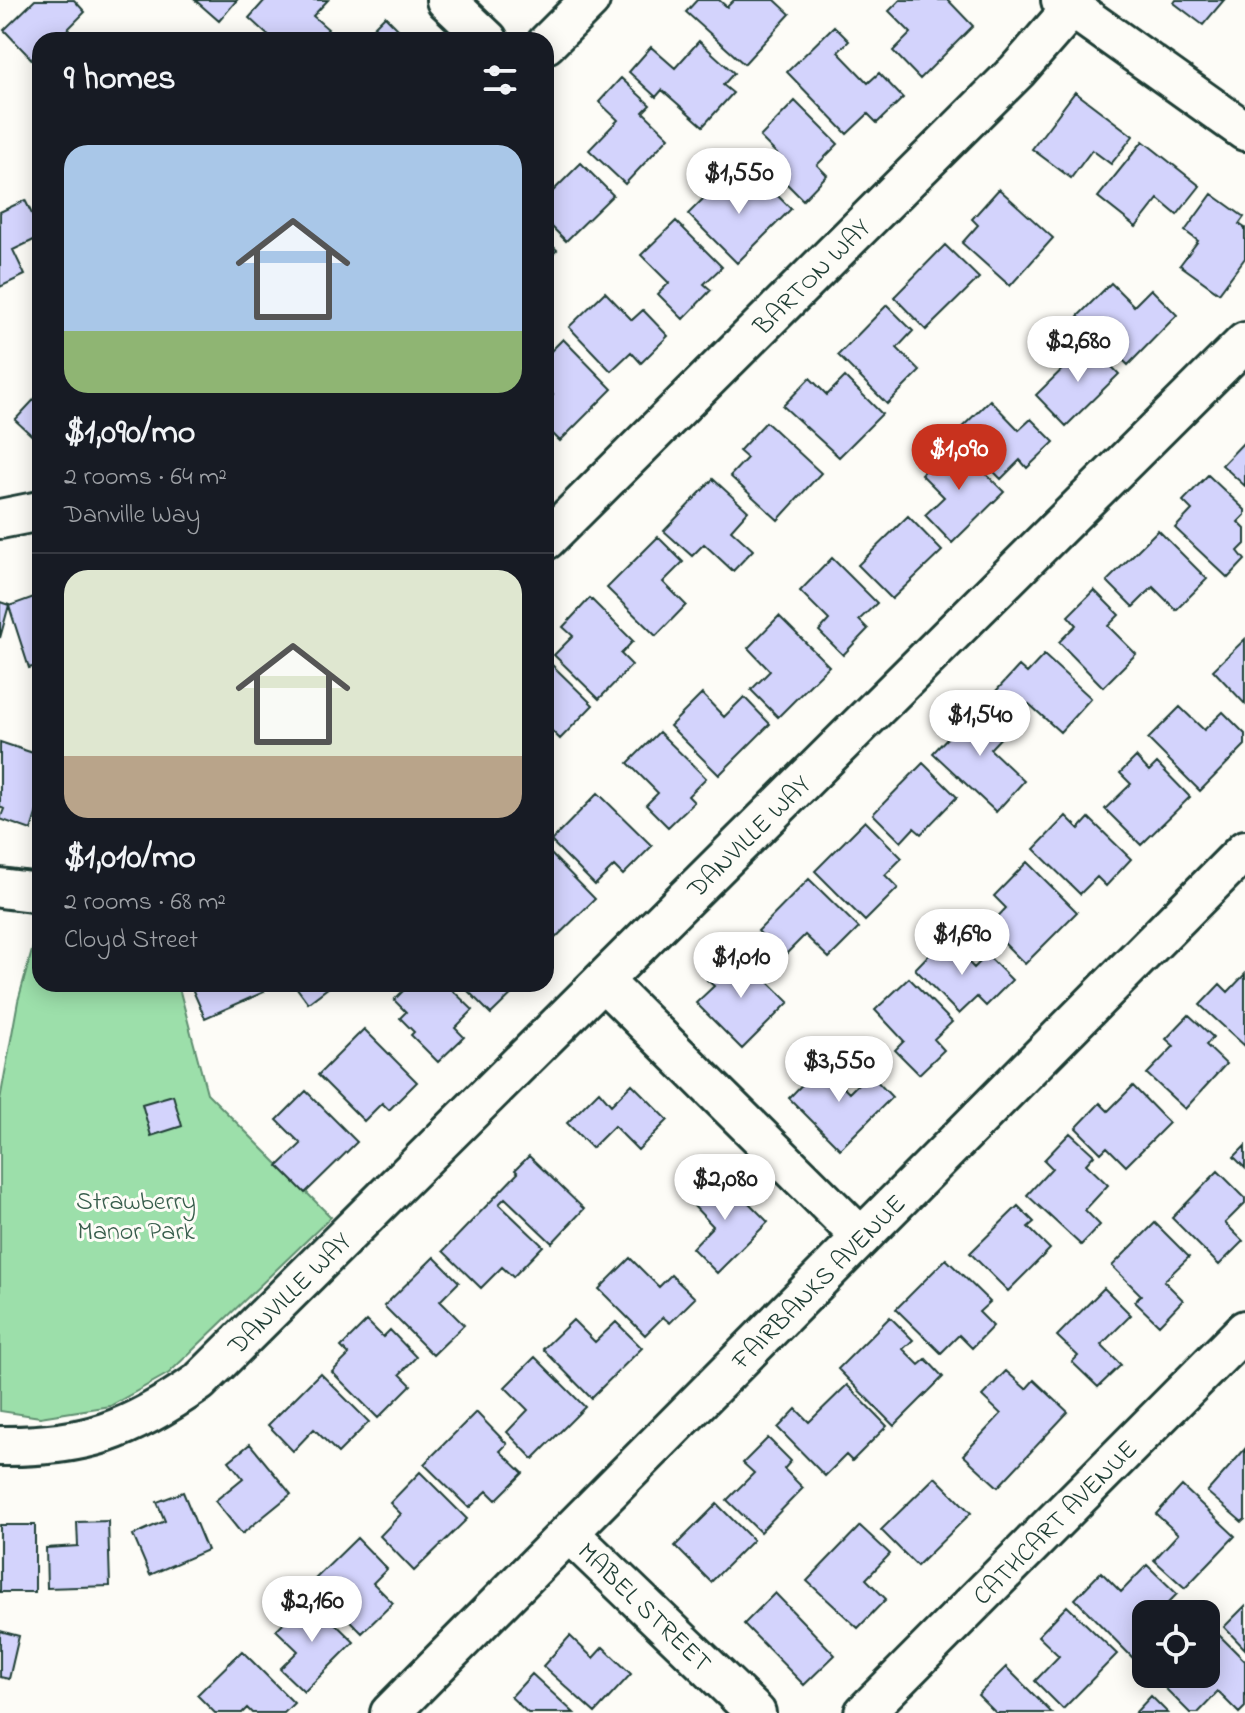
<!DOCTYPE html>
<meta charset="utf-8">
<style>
body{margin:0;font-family:"Indie Flower",sans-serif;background:#242831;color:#f1f3f6;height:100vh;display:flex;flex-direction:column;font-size:30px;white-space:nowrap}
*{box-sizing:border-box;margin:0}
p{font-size:26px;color:#9ea1a6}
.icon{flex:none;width:44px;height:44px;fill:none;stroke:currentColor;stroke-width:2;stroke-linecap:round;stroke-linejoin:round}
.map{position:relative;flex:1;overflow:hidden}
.side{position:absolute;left:32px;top:32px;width:522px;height:960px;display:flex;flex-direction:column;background:#171b24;border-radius:24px;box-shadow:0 4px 20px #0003}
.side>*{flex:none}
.buttons{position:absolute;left:1132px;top:1600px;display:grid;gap:16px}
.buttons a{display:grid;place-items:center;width:88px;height:88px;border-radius:16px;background:#171b24;box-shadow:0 4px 20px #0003;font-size:40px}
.price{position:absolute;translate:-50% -68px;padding:0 18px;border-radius:28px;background:#fff;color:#222;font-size:26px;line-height:52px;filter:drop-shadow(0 2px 4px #0008)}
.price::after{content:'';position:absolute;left:50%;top:48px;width:24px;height:18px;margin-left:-12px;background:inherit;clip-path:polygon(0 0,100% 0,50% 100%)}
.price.current{background:#c8321e;color:#fff}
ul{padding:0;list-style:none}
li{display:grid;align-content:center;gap:16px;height:424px;padding:0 32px}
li+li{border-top:2px solid #363941}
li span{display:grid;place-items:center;height:248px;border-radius:24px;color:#555}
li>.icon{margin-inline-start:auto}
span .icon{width:144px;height:144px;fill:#fffc;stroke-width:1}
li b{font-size:34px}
h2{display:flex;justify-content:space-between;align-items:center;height:96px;padding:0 32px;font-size:34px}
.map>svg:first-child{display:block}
.green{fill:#9cdfaa;stroke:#5e8e6f;stroke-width:2}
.building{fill:#d3d3fc;stroke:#1f3d34;stroke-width:2}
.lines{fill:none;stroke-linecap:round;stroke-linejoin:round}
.minor-casing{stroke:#1f3d34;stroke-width:44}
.minor{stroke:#fdfcf7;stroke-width:38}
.labels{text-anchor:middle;stroke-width:6;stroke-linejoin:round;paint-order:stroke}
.street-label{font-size:26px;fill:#1f3d34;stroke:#fdfcf7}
.park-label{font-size:26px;fill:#385d4c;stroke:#fdfcf7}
</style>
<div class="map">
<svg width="1245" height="1713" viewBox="0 0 1245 1713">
<rect width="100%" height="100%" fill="#fdfcf7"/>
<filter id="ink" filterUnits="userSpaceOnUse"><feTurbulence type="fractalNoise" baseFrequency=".0125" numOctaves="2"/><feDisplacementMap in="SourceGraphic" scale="16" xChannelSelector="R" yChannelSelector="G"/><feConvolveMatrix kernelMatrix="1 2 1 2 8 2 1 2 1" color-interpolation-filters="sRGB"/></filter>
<g filter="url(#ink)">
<!-- green -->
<path class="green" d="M40,932V984H178L207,1093L331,1217L169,1373L110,1406L40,1417L0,1411V1100L18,1001L35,940Z"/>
<!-- building -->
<path class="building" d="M35,0H74L85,12L61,36L64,40H40V68L4,30Z
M195,0H237L219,21Z
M265,0H328L313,16L328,29L319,40H273L249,18Z
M697,0H719L727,7L734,0H775L790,14L744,64L686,12Z
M900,0H948L973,26L920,79L893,51L911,33L889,11Z
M1176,0H1224L1203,25L1174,3Z
M385,16L409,40H361Z
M834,26L849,41L838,52L868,83L879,73L903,98L877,123L868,114L847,134L787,72Z
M699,41L734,73L723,85L733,93L703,126L662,90L656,97L629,72L651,47L675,68Z
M621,78L650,105L643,112L669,137L625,184L589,150L618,120L599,102Z
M1075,92L1133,136L1111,164L1092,150L1071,178L1032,149Z
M795,101L838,144L817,165L827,175L803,200L777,174L787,164L760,137Z
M1143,141L1200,186L1177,215L1158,199L1136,227L1098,197Z
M581,163L613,195L566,241L546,221V184L553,191Z
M726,176L748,198L764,182L791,209L737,263L688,214Z
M999,189L1053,238L1010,286L962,243L978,225L972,219Z
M1212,194L1244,217L1239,224L1245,228V258L1219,293L1180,265L1198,241L1185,231Z
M25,200L40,230V237L13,250L25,275L0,287V212Z
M676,221L722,267L704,284L711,290L683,319L658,294L669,283L641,255Z
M546,240L557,250L546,261Z
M945,245L979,278L926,330L894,297Z
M1111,283L1134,306L1151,289L1177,315L1128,365L1078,316Z
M605,292L632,320L643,310L668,336L641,363L631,352L611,371L569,327Z
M887,305L913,331L897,348L920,371L887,404L838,355Z
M563,339L612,389L560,441L546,427V403L553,395L546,388V356Z
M1089,343L1119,374L1066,426L1036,395Z
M845,377L882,414L839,457L783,406L810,378L827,395Z
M40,393V443L15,420Z
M990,400L1019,430L1031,419L1054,442L1027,468L1020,460L1001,479L956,433Z
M766,422L821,473L778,520L730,476L747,458L739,451Z
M953,441L1004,492L952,543L925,515L944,497L921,474Z
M1245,441V486L1222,465Z
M1208,475L1245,510V515L1238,522L1245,529V544L1238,551L1245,560L1228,578L1175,528L1192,510L1183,501Z
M713,479L748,511L731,530L753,550L733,571L704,544L692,556L664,531Z
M908,516L942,551L892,599L858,565Z
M1158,530L1207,579L1176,610L1153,587L1133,607L1107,581Z
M658,537L683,562L663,582L686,605L656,636L607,588Z
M832,558L877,603L859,620L868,629L843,655L819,631L829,620L800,591Z
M40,590V665L29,668L9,606L37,596L35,591Z
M1094,590L1119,615L1108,626L1136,654L1103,687L1059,642L1076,625L1068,616Z
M590,598L633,641L621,654L632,665L599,699L554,655L573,636L563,627Z
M0,602L9,605L0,638Z
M779,616L829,666L778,717L751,690L770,671L748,648Z
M1245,639V704L1213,670Z
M1044,655L1091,698L1060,732L1029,704L1020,714L996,691L1019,666L1027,673Z
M548,661L593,705L560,739L546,725Z
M702,694L724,717L744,697L770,724L719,775L670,726Z
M980,703L1009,729L990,749L1024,781L996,812L933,753Z
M1180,707L1204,730L1223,712L1245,734V745L1200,791L1148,739Z
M659,732L706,778L688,796L694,802L668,827L646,805L658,793L628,763Z
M0,742L36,754L34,761L40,763V801L31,830L0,819L4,809L0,807Z
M1136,757L1149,771L1157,763L1190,797L1141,845L1105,809L1131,784L1120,773Z
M923,763L957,797L921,834L914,828L901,842L873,814Z
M598,793L652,846L623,875L614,866L595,885L551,841Z
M1066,816L1079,829L1089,818L1131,859L1106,886L1097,877L1080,894L1034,849Z
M865,821L902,858L885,875L898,888L865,921L815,871Z
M548,851L595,899L546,947V853Z
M1027,862L1077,912L1025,964L988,927L1006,908L994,896Z
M809,879L859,928L829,958L805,935L783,957L758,931Z
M945,938L974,968L987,955L1012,980L986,1006L977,997L959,1014L915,969Z
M737,951L789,1002L742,1049L696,1003L714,986L707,980Z
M1245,974V1046L1200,1005L1220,984L1228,992Z
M909,978L952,1022L934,1039L944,1050L919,1074L895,1050L904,1041L875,1010Z
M190,984H260L264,992L205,1018Z
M294,984H333L308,1003Z
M410,984H446L473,1010L455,1028L464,1037L438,1062L411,1035L414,1032L400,1018L406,1012L394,1000Z
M461,984H521V985L491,1014Z
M1189,1015L1213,1037L1206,1045L1226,1064L1185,1109L1147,1074L1174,1046L1166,1039Z
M364,1029L417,1082L389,1110L382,1103L364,1121L318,1075Z
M821,1065L849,1093L869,1073L892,1097L840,1149L789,1098Z
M632,1084L668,1120L638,1150L614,1126L592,1148L567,1123L599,1091L611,1105Z
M1133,1086L1169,1123L1126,1166L1107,1147L1101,1153L1076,1128L1100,1103L1108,1111Z
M306,1091L357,1142L305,1193L278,1166L301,1144L277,1120Z
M173,1095L182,1126L151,1136L142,1104Z
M1070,1133L1094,1155L1086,1164L1108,1185L1085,1210L1100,1225L1081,1245L1027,1195L1052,1168L1044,1160Z
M1245,1146V1168L1234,1157Z
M529,1156L584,1209L552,1243L505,1198L499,1204L543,1246L513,1277L502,1267L481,1288L443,1251L518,1173L515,1170Z
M1218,1171L1245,1198V1203L1225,1223L1243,1241L1219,1265L1172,1218Z
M719,1173L768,1222L717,1273L692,1248L713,1226L690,1202Z
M1018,1206L1034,1222L1028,1227L1050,1249L1008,1291L970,1253Z
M1155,1223L1189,1257L1164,1281L1183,1300L1159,1325L1135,1302L1141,1295L1112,1266Z
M434,1257L459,1282L440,1301L464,1325L433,1355L384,1306Z
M630,1258L659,1287L671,1275L695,1298L670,1323L663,1317L645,1335L599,1289Z
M946,1259L990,1302L979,1312L993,1326L972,1348L959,1335L941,1353L896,1309Z
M1104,1288L1131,1315L1101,1345L1121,1365L1098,1387L1072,1362L1078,1356L1057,1336Z
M890,1317L913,1340L903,1349L919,1365L926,1359L943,1377L894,1426L838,1369Z
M573,1320L595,1342L616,1322L642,1348L591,1398L543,1349Z
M367,1321L383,1337L390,1330L416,1357L400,1374L411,1385L378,1418L332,1372L349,1355L341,1347Z
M535,1357L585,1407L533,1459L507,1432L528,1410L505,1387Z
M1006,1371L1026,1389L1034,1380L1068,1412L998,1487L963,1455L1001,1414L982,1396Z
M320,1373L369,1422L338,1453L314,1429L293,1451L268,1425Z
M847,1385L887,1426L852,1461L846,1455L825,1476L778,1428L796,1409L809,1422Z
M476,1412L507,1444L500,1451L523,1473L496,1500L487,1491L469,1508L424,1464Z
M768,1438L791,1461L784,1469L803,1488L760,1532L727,1500L754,1473L743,1463Z
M250,1444L291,1494L242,1534L215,1501L243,1478L229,1461Z
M1245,1449V1519L1242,1522L1207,1492Z
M420,1472L467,1519L414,1571L380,1536L401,1514L390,1503Z
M935,1477L971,1513L917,1566L881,1530Z
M1182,1486L1235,1536L1185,1588L1154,1560L1178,1534L1156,1514Z
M183,1492L207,1550L150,1575L133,1535L165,1521L157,1502Z
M717,1504L753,1540L711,1582L675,1546Z
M108,1521L110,1586L47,1588L46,1548L78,1546L77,1522Z
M0,1525H35V1592H0Z
M860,1526L890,1554L866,1579L886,1599L858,1628L807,1581Z
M357,1538L387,1569L373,1583L393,1603L362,1633L312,1582Z
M1147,1565L1177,1594L1157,1614H1146V1645L1133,1658L1075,1599L1101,1572L1121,1592Z
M775,1593L835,1655L804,1685L744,1624Z
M309,1598L354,1642L304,1692L280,1669L298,1651L276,1630Z
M1067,1606L1117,1654L1063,1709L1035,1681L1059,1656L1038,1636Z
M1245,1606V1649L1224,1627Z
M0,1631L19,1636L9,1679L0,1677Z
M1218,1634L1245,1661V1707L1239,1713L1218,1692L1198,1713H1190L1165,1688L1178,1674H1206V1645Z
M570,1636L593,1658L603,1647L631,1674L595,1713L543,1666Z
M242,1651L294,1703L284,1713H252L247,1708L242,1713H215L197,1695Z
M1006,1667L1052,1713H996L978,1695Z
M532,1674L574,1713H528L511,1697Z
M1151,1696L1168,1713H1135Z"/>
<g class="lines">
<defs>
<g id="minor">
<path d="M446,0L488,40"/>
<path d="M1061,0L1245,131"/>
<path d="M546,44L590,0"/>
<path d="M0,519L40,511"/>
<path id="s1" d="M546,540L1017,71L1072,8"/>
<path d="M0,888L40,893"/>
<path d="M603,981L861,1237"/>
<path id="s2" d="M0,1446C85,1447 129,1431 199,1382L1245,342"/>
<path id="s3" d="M569,1533L756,1713"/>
<path id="s4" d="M390,1713L1245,850"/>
<path id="s5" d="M864,1713L1245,1330"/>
</g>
</defs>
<!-- minor casing -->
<use href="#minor" class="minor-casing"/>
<!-- minor -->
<use href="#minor" class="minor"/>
</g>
</g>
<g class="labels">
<!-- street labels -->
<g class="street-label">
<text dy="9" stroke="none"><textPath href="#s1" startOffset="374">BARTON WAY</textPath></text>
<text dy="9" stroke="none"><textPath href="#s2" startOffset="988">DANVILLE WAY</textPath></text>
<text dy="9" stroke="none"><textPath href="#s4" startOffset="608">FAIRBANKS AVENUE</textPath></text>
<text dy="9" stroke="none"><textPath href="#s2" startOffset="340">DANVILLE WAY</textPath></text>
<text dy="9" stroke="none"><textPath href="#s5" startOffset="270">CATHCART AVENUE</textPath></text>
<text dy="9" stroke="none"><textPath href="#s3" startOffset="106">MABEL STREET</textPath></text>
</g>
<!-- park labels -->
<g class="park-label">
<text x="136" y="1209">Strawberry<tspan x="136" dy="30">Manor Park</tspan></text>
</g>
</g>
</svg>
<div class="buttons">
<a><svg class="icon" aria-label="locate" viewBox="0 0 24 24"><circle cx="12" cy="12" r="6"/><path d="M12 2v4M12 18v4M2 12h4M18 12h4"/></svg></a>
</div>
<b class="price" style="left:739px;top:216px">$1,550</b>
<b class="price" style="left:1078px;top:384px">$2,680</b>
<b class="price current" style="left:959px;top:492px">$1,090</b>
<b class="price" style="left:980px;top:758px">$1,540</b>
<b class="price" style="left:962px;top:977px">$1,690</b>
<b class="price" style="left:741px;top:1000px">$1,010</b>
<b class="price" style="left:839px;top:1104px">$3,550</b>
<b class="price" style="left:725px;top:1222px">$2,080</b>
<b class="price" style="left:312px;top:1644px">$2,160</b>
<section class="side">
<h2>9 homes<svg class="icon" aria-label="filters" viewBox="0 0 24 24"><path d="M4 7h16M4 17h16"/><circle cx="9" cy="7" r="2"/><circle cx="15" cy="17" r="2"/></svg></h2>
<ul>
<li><span style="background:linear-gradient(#a9c7e8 75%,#8fb573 0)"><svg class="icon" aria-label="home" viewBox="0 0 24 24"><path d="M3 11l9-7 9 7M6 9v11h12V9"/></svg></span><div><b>$1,090/mo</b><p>2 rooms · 64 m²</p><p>Danville Way</p></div></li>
<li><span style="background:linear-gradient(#dfe7d0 75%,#b9a48a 0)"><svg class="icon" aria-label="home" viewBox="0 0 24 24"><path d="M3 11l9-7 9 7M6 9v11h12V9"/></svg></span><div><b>$1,010/mo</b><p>2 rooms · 68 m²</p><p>Cloyd Street</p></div></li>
</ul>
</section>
</div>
